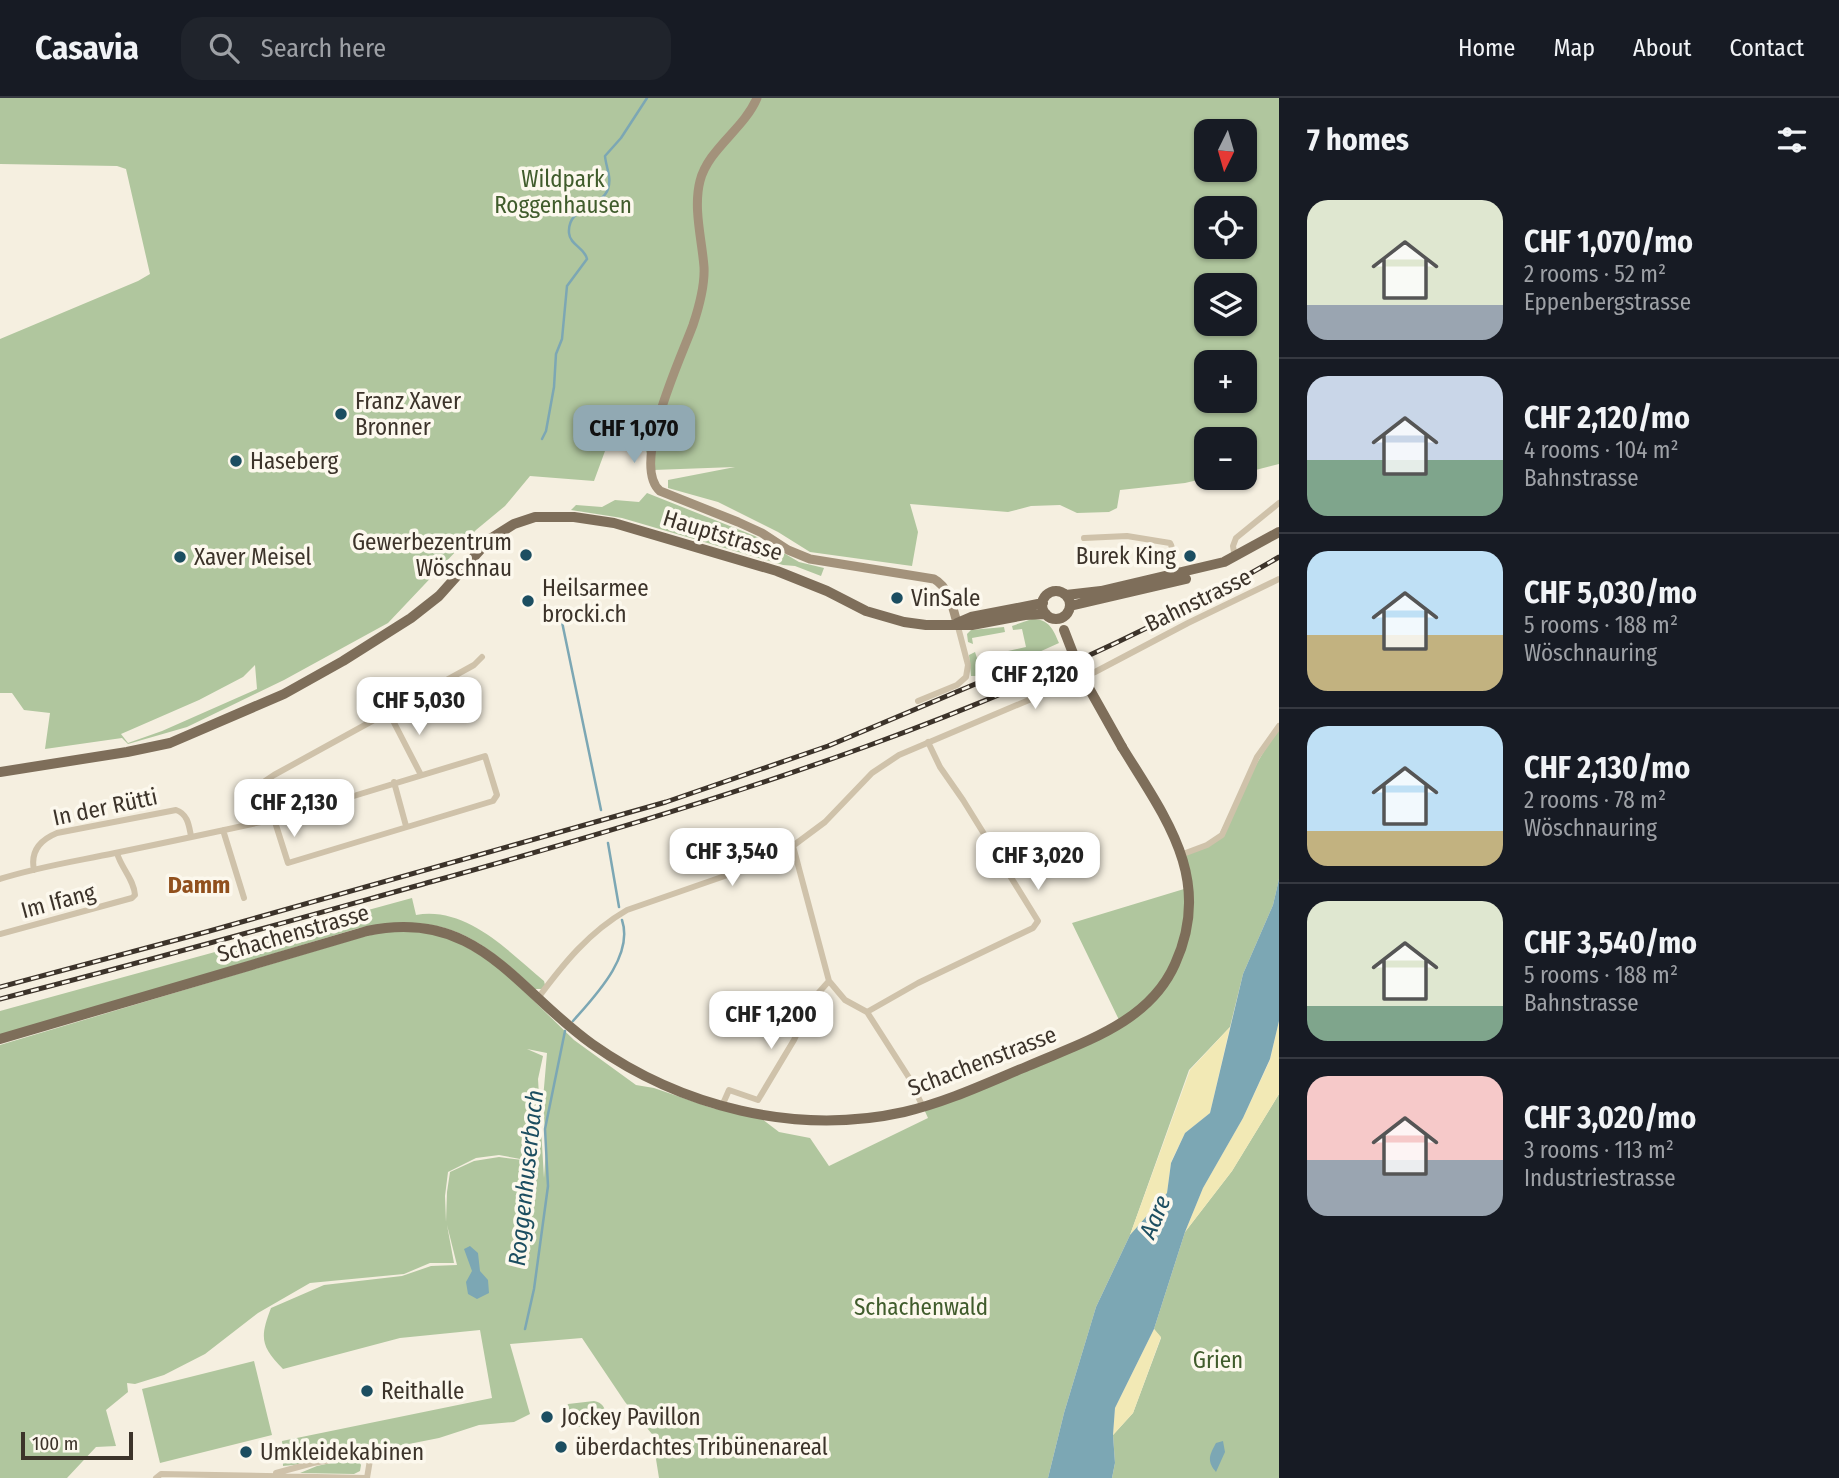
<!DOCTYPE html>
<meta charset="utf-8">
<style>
body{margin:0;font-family:"Fira Sans Condensed",sans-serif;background:#20242c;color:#f1f3f6;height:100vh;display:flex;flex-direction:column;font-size:26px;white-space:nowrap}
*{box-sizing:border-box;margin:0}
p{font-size:23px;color:#9ea1a6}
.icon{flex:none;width:38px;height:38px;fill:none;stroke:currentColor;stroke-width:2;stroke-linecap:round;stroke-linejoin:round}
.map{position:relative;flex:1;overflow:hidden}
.panel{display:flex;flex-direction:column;background:#171b24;width:560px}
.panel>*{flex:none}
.needle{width:46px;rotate:185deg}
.fabs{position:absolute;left:1194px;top:21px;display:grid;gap:14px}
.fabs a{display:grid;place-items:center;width:63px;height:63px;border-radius:14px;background:#171b24;box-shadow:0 2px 5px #0004;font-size:35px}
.scale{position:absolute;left:21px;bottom:18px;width:112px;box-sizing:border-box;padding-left:7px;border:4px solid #3c332a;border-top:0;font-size:19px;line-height:24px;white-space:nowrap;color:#3c332a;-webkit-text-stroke:5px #fcf8ed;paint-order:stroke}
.price{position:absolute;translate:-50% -60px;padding:0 16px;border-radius:14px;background:#fff;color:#222;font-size:23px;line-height:46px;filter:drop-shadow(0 2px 4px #0008)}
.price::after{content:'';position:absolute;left:50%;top:42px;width:21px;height:16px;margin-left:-10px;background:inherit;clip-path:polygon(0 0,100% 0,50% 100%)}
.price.current{background:#91a9b3;color:#111}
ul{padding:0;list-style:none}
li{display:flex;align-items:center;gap:21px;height:175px;padding:0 28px}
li+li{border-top:2px solid #363941}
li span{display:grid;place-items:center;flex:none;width:196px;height:140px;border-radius:21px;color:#555}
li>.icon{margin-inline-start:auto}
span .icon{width:84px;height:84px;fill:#fffc;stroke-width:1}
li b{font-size:30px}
h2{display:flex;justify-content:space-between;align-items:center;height:84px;padding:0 28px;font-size:30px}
header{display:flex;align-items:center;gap:42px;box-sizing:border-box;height:98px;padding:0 35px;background:#171b24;border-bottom:2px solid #363941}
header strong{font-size:33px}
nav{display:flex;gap:38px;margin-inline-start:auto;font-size:24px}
.search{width:490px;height:63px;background:#20242c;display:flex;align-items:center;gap:18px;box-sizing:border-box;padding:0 24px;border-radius:21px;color:#9ea1a6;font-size:26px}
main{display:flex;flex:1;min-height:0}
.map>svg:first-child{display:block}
.green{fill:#b0c69e;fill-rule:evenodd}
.sand{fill:#f2e9b5}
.water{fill:#7ca7b4}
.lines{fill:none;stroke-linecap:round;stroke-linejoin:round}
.stream{stroke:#7ca7b4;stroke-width:2.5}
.street{stroke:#cfc2aa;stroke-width:6}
.secondary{stroke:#a3927b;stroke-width:9}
.primary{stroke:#7e6e5a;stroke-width:10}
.rail-casing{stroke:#3c332a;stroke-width:5}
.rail{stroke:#fcf8ed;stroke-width:2.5;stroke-dasharray:8;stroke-linecap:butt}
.primary-bridge{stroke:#7e6e5a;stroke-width:10}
.poi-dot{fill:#1c4e61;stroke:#fcf8ed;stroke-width:2.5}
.labels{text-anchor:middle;stroke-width:7;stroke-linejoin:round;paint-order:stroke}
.park-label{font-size:23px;fill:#405c2c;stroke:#fcf8ed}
.poi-label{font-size:23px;fill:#3c332a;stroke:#fcf8ed;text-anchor:start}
.street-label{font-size:23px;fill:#3c332a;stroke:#fcf8ed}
.neighbourhood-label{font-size:24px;font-weight:bold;fill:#91501d;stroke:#fcf8ed}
.water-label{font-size:24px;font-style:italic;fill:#1c4e61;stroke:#fcf8ed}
</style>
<header>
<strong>Casavia</strong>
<div class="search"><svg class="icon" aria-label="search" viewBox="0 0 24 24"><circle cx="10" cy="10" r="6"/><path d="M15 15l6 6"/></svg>Search here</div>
<nav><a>Home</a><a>Map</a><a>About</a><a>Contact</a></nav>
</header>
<main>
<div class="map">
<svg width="1279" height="1380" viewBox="0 0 1279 1380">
<rect width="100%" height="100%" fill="#f5efe0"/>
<!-- green -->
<path class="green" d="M0,0H1279V366L1244,375V341H1206V380L1185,385L1120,392L1117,410L1109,414L1077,415L1060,407L1031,408L1008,414L910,406L918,434L912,468L810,454L778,434L718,404L668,390V382L735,369L653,372L646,353L612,334L594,383L530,378L505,408L476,432L388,525L284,582L187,629L128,646L122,640L45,651L50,615L24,612L12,595H0V241L138,183L150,176L126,71L117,68L0,66ZM1206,33H1244V72H1206ZM1206,110H1244V149H1206ZM1206,187H1244V226H1206ZM1206,264H1244V303H1206ZM255,567L257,591L162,633L128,645L121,636L199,602L243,579Z
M647,395L755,438L799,464L824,470L821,478L795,468L783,467L622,420L571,412L576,407L602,409L615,402L639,404Z
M1032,521C1049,521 1053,531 1059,545L1017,564L1015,562L976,578H971L969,557L975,554L977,560L1026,549L1022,531L1013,532L1012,528Z
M1004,529L1005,534L972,540L973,546L968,544L967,536L971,532Z
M1279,628V781L1273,807L1243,876L1230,929L1189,972L1130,1137L1096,1209L1064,1315L1048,1380H659L652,1336L625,1304L582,1240L510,1246L530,1316L514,1324L479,1327L439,1340L313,1365L283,1368L282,1343L492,1300L480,1232L400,1240L283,1271C260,1248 260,1239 271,1210L324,1187L402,1178L431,1168L457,1167L447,1127L454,1165H430L404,1176L310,1185L258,1215L205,1256L164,1277L135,1286L127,1285L128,1294L106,1312L116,1348L96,1349L67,1380H0V947L362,839L394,832L428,834L456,843L497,867L574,942L636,987L654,990L712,1010L762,1021L779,1034L810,1040L829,1068L928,1020L923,1009L1121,926L1072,825L1184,791L1183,756L1217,741L1241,692ZM527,951L547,955L543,1001L546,1050L544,1080L538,981L543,958ZM499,1057L531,1063L499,1059L474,1063L450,1074L447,1094L446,1124L445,1098L448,1074L476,1060Z
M412,800L416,817C467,808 509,854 544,883L545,887L542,891H535C476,836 443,814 359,830L0,938V913Z
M1279,996V1380H1112L1115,1365L1113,1337L1133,1315L1161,1240L1154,1231L1185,1134L1232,1073Z
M254,1263L272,1337L160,1365L142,1291Z
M594,1303C604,1305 606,1311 605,1321L600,1327L575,1329L568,1325L564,1315L568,1306Z
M349,1361H358L361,1367L360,1373L354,1376L300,1375L317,1368Z"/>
<!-- sand -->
<path class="sand" d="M1279,923V996L1232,1073L1185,1134L1203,1090L1243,1020L1270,962Z
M1230,929L1210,1015L1185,1035L1171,1064L1167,1095L1130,1137L1190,972Z
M1154,1231L1161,1239L1133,1315L1113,1337L1115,1310Z"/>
<!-- water -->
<path class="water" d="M1279,781V923L1270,961L1243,1020L1203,1090L1185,1134L1154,1231L1115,1310L1113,1337L1115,1365L1112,1380H1048L1064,1315L1096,1209L1130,1137L1167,1095L1171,1065L1185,1035L1210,1015L1243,876L1273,807Z
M470,1148L478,1155L480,1173L488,1182L489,1195L477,1201L468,1196L466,1184L472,1173L464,1151Z
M1223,1343L1225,1354L1216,1374C1206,1363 1210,1356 1216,1345Z"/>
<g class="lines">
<!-- stream -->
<path class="stream" d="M542,341L546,333L554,289L556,256L562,241L567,188L587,161C585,150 570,147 569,135C567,108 601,111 608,91C612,79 606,70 605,58L621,40L647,0
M562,524L601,712
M608,745L619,809
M573,923C595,898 634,858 622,822
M525,1231L534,1191L548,1088L545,1031L565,933"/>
<!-- street -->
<path class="street" d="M1084,440L1127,438L1170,445C1176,454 1171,466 1175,477
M1235,460L1233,448L1236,440L1279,405
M918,603L957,587L966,579L968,567L957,525
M388,613L421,677
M394,684L406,728
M223,732L244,800
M793,748L829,883L845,902L867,914
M1183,756L1207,747L1222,737L1257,659L1279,628
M34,772C30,753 40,742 57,735L176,712C188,716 189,728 191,738
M0,781C37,769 77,763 115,755C173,743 230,731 288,718L485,658L497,697L493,703L288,765L275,724L274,721L265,683L274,677L474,567L482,559
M0,836L132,800L135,797C134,781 121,770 117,755
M538,900C564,865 589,834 627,812L739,773L786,753L825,724L872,675L899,657L1095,574L1188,525L1279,481
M722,1008L729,992L758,1002L794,942L813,901L829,883
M923,1009L908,978L867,914L918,885L1033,830L1038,823L963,702L940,669L928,644
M276,1375L313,1365L366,1356L370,1362L367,1380
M156,1380L161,1376L366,1380"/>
<!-- secondary -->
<path class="secondary" d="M757,0C744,31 708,51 700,83C693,110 702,142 704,169C705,188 699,209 693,227C681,260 630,367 660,393L738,424L762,435L788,452L810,461L934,481C949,489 953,510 957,525"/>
<!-- primary -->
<path class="primary" d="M1042 507a14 14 0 1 1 28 0a14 14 0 1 1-28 0Z
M1066,497L1101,493L1224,464L1279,434
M1070,508L1186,481
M957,525L971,519L1043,505
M0,674L127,654L170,645L284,596L343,563L411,520L439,498L490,441L514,426L535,419H574L614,425L777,473L827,493L866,513L904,524L926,527H972L1025,517L1046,516
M0,941L367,833C478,810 514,890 592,946C681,1009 796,1038 904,1014C947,1004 987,985 1028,968C1083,944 1149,925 1175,866C1214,781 1165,719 1122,649"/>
<defs>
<path id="rail" d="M0,889L206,834L666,704L828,648L1018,568
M0,901C145,864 290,823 434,783C725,702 1017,612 1279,459"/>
</defs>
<!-- rail casing -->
<use href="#rail" class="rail-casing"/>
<!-- rail -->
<use href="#rail" class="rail"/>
<!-- primary-bridge -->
<path class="primary-bridge" d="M1064,532L1081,576L1122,649"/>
</g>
<!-- markers -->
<g class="poi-dot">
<circle cx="341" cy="316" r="7"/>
<circle cx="236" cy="363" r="7"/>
<circle cx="526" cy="457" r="7"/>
<circle cx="1190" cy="458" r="7"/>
<circle cx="180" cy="459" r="7"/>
<circle cx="897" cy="500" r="7"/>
<circle cx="528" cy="503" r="7"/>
<circle cx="367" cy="1293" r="7"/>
<circle cx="547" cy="1319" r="7"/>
<circle cx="561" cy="1349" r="7"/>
<circle cx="246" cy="1354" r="7"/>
</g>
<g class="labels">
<!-- park labels -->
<g class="park-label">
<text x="563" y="89">Wildpark<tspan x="563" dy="26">Roggenhausen</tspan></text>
<text x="921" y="1217">Schachenwald</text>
<text x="1218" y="1270">Grien</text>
</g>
<!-- poi labels -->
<g class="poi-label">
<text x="355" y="311">Franz Xaver<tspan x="355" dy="26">Bronner</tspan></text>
<text x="250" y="371">Haseberg</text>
<text x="512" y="452" text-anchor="end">Gewerbezentrum<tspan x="512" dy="26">Wöschnau</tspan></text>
<text x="1176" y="466" text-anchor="end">Burek King</text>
<text x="194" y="467">Xaver Meisel</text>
<text x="542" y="498">Heilsarmee<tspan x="542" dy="26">brocki.ch</tspan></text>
<text x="911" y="508">VinSale</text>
<text x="381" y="1301">Reithalle</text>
<text x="561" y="1327">Jockey Pavillon</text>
<text x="575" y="1357">überdachtes Tribünenareal</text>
<text x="260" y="1362">Umkleidekabinen</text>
</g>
<!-- street labels -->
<g class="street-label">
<text transform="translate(723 437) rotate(17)" y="8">Hauptstrasse</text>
<text transform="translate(1198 502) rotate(-26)" y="8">Bahnstrasse</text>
<text transform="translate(105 709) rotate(-12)" y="8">In der Rütti</text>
<text transform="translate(58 803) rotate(-15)" y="8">Im Ifang</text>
<text transform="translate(293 835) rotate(-16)" y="8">Schachenstrasse</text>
<text transform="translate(982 963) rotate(-21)" y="8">Schachenstrasse</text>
</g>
<!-- neighbourhood labels -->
<g class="neighbourhood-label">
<text x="199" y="795">Damm</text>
</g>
<!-- water labels -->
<g class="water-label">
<text transform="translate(526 1080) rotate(-84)" y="8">Roggenhuserbach</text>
<text transform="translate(1155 1119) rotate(-67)" y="8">Aare</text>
</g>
</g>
</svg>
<div class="fabs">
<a><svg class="needle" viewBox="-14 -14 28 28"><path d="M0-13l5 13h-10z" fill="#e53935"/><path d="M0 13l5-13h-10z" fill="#9ea1a6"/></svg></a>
<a><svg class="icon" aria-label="locate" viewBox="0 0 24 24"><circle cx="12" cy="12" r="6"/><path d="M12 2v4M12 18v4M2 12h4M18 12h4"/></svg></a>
<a><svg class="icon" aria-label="layers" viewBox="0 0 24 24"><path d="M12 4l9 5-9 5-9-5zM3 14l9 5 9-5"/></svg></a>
<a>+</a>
<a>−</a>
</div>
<div class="scale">100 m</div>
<b class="price current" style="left:634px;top:367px">CHF 1,070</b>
<b class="price" style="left:1035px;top:613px">CHF 2,120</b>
<b class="price" style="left:419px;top:639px">CHF 5,030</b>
<b class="price" style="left:294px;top:741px">CHF 2,130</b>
<b class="price" style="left:732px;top:790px">CHF 3,540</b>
<b class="price" style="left:1038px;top:794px">CHF 3,020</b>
<b class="price" style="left:771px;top:953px">CHF 1,200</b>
</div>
<section class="panel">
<h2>7 homes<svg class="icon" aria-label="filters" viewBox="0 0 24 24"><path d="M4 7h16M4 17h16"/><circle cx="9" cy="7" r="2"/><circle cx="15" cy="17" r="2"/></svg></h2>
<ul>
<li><span style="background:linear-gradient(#dfe7d0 75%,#9aa5b1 0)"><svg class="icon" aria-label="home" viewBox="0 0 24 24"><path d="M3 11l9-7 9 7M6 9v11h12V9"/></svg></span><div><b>CHF 1,070/mo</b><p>2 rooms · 52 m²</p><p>Eppenbergstrasse</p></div></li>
<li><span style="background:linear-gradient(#c9d6e8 60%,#7fa58c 0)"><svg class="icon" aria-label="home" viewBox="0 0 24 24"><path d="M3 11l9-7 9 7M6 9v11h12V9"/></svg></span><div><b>CHF 2,120/mo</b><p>4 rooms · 104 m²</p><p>Bahnstrasse</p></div></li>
<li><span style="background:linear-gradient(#bfe0f5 60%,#c2b280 0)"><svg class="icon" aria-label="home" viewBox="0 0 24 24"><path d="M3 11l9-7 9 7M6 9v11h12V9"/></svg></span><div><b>CHF 5,030/mo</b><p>5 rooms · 188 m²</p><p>Wöschnauring</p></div></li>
<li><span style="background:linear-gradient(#bfe0f5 75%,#c2b280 0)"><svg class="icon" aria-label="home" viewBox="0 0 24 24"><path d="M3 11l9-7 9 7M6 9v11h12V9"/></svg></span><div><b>CHF 2,130/mo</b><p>2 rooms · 78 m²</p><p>Wöschnauring</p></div></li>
<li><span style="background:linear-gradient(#dfe7d0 75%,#7fa58c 0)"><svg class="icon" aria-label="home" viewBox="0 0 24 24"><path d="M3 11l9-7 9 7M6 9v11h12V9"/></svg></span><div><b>CHF 3,540/mo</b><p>5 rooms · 188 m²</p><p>Bahnstrasse</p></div></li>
<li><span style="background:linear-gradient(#f6c9c9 60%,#9aa5b1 0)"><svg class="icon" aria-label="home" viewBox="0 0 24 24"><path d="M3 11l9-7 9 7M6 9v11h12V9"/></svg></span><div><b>CHF 3,020/mo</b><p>3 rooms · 113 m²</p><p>Industriestrasse</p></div></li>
</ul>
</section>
</main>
